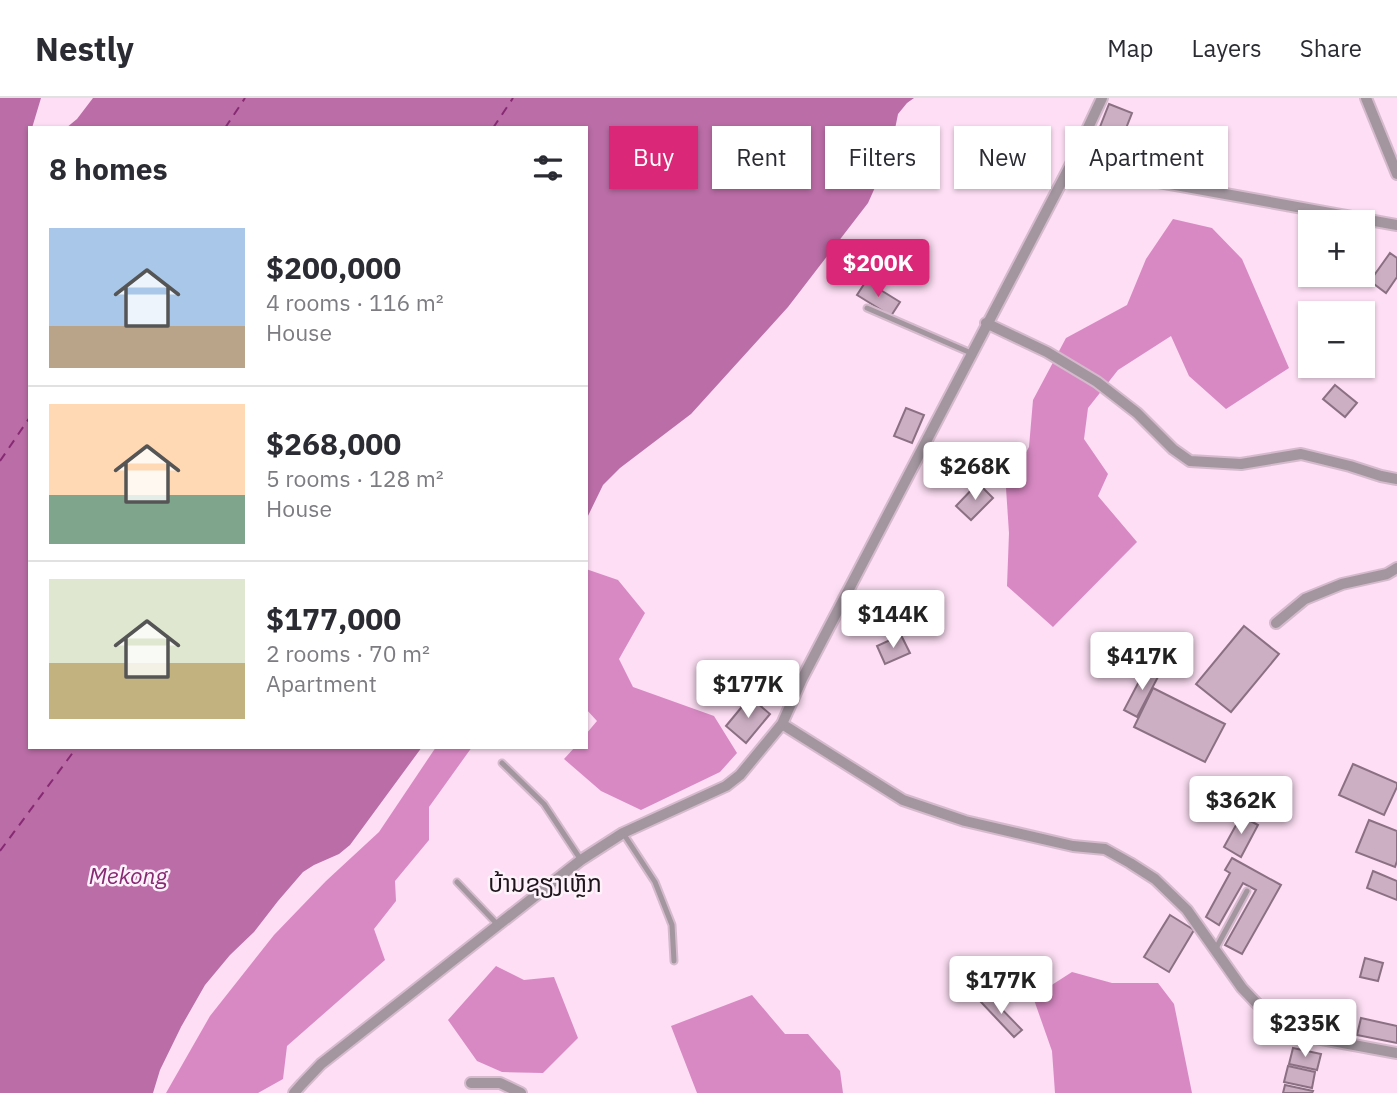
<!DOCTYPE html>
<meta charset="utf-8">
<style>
body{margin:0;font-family:"IBM Plex Sans","Noto Sans Lao",sans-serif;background:#f2f2f3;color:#2b2b33;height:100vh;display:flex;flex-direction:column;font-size:26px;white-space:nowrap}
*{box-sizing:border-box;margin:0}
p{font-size:23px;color:#7c7c81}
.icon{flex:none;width:38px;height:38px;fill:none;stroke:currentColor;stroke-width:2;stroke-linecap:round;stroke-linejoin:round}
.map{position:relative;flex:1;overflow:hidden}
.drawer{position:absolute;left:28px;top:28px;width:560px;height:623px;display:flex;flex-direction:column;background:#fff;border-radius:0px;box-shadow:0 2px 5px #0004}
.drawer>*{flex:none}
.top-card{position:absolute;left:609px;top:28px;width:665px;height:63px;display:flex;gap:14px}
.fabs{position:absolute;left:1298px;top:112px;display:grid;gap:14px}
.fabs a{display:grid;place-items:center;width:77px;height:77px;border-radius:0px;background:#fff;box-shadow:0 2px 5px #0004;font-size:35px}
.price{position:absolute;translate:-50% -60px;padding:0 16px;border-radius:7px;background:#fff;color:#222;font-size:23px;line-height:46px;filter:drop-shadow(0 2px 4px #0008)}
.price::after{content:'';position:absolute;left:50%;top:42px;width:21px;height:16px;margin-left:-10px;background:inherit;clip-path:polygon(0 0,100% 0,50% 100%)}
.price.current{background:#db2777;color:#fff}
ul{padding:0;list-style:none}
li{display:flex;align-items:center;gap:21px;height:175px;padding:0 21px}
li+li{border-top:2px solid #e1e1e2}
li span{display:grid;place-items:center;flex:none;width:196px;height:140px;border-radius:0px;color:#555}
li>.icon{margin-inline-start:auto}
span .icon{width:84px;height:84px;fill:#fffc;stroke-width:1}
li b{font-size:30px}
h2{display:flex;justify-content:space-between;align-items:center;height:84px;padding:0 21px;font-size:30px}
.tag{padding:0 24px;border-radius:0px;background:#fff;box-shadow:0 2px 5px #0004;font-size:24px;line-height:63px}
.tag.current{background:#db2777;color:#fff}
header{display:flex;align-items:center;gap:42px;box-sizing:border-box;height:98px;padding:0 35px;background:#fff;border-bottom:2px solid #e1e1e2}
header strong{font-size:33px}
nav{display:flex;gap:38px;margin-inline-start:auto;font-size:24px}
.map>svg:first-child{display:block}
.forest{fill:#d889c3}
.water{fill:#ba6da6}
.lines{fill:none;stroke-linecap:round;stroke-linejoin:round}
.ferry{stroke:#872a74;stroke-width:2;stroke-dasharray:9 7;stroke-linecap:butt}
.building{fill:#cdafc4;stroke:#8b7083;stroke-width:2}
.lane-casing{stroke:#d5bacd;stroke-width:9}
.street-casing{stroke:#d5bacd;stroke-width:14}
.lane{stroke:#a3969f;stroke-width:5}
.street{stroke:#a3969f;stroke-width:10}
.labels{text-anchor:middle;stroke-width:5;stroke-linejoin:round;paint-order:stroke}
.water-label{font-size:23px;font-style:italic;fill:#872a74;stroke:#fef2fa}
.quarter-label{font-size:24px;fill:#1f141b;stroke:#fef2fa}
</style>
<header>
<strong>Nestly</strong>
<nav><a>Map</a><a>Layers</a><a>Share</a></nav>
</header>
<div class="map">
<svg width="1397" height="995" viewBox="0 0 1397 995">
<rect width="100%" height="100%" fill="#fddef4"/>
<!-- forest -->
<path class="forest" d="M1173,121L1212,130L1242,161L1289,270L1226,311L1189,278L1171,238L1118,272L1088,310L1084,341L1108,376L1098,398L1137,444L1053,529L1007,488L1009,435L1006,390L1029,349L1033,302L1066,240L1127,207L1146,161Z
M586,471L618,482L645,515L619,561L633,589L714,618L737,655L720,674L641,712L601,693L564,661L575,649H586V636L597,623L586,611Z
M436,649H472L429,709V742L395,783L396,803L374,831L385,862L287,948L283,981L258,995H166L210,918L274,837L326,783L379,734Z
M496,868L524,882L554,879L578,940L543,975L502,974L477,963L448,922Z
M1072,874L1112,885H1158L1174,906L1192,995H1055L1052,953L1033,899Z
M752,897L785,936H808L840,973L843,995H697L671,928Z"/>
<!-- water -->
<path class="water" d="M0,0H41L32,30H30V649H422L350,747L339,756L314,767L303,774L278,803L254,834L230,857L205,887L181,929L160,972L153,995H0Z
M93,0H914L907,5L898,16L890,56L868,105L788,209L691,316L620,370L603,387L586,422V30H66L77,21Z"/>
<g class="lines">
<!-- ferry -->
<path class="ferry" d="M225,30L245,0
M493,30L513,0
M0,363L30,319
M0,753L77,649"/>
</g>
<!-- building -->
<path class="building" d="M1109,6L1132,15L1121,43L1098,34Z
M1390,155L1397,160V179L1386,195L1370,183Z
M866,183L900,204L891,218L857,197Z
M1335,287L1357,305L1345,319L1323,301Z
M906,310L924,317L912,345L894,338Z
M978,385L993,400L971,422L956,408Z
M1244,528L1279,556L1231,614L1196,586Z
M901,537L910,555L885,566L877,548Z
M1146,570L1159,577L1137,619L1124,612Z
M1153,590L1225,626L1205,664L1134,629Z
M750,599L770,616L746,645L726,628Z
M1353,666L1397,685V689L1384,717L1339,697Z
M1241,718L1258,727L1241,759L1224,749Z
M1369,722L1397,733V763L1395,769L1356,754Z
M1232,760L1281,787L1242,856L1225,847L1256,792L1243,785L1219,827L1206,819L1230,775L1225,772Z
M1373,773L1397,783V802L1367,790Z
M1170,817L1194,832L1169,874L1144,859Z
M1365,860L1383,865L1378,883L1360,879Z
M987,896L1022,932L1014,939L980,903Z
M1361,920L1397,928V945L1357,937Z
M1293,950L1321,956L1317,972L1289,966Z
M1288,968L1315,974L1312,990L1284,984Z
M1285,987L1313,993L1312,995H1283Z"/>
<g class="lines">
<defs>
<path id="lane" d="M867,210L971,255
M502,665L544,706L581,762
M623,735L655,784L672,827L674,863
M457,784L498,827
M1215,852L1247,793"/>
<path id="street" d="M1366,0L1397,76
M1070,68L1397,127
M986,225L1047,254L1097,284L1137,315L1173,351L1190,363L1241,366L1301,356L1350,368L1381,378L1397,381
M1276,525L1305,501L1342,486L1387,476L1397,470
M782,626L903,702L965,723L1073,748L1105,751L1130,765L1155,781L1187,812L1242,890L1284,934L1397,955
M471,985H500L521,995
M294,995L302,986L321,966L581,762L623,735L726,688L740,677L782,626L802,581L1070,68L1102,0"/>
</defs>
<!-- lane casing -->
<use href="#lane" class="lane-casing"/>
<!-- street casing -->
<use href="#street" class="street-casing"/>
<!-- lane -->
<use href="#lane" class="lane"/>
<!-- street -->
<use href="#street" class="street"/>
</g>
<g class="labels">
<!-- water labels -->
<g class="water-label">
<text x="128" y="786">Mekong</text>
</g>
<!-- quarter labels -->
<g class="quarter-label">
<text x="545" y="794">ບ້ານຊຽງເຫຼັກ</text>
</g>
</g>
</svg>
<div class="fabs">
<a>+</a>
<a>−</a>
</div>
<b class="price current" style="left:878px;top:201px">$200K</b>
<b class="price" style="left:975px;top:404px">$268K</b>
<b class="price" style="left:893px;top:552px">$144K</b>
<b class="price" style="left:1142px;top:594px">$417K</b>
<b class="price" style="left:748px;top:622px">$177K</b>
<b class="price" style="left:1241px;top:738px">$362K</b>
<b class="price" style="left:1001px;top:918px">$177K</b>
<b class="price" style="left:1305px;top:961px">$235K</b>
<div class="top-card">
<a class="tag current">Buy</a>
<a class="tag">Rent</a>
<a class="tag">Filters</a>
<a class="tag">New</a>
<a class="tag">Apartment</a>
</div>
<section class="drawer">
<h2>8 homes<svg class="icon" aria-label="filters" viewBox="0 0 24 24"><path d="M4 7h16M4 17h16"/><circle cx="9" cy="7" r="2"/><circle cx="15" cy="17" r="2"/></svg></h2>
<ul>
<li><span style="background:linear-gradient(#a9c7e8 70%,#b9a48a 0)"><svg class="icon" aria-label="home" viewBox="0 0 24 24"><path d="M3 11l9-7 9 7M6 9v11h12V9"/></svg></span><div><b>$200,000</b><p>4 rooms · 116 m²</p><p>House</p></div></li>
<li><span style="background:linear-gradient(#ffd9b3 65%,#7fa58c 0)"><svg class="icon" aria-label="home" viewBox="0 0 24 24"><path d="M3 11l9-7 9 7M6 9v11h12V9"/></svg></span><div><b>$268,000</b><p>5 rooms · 128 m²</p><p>House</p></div></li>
<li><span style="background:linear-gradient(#dfe7d0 60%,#c2b280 0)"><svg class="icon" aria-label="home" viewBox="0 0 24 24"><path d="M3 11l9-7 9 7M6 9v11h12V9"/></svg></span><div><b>$177,000</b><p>2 rooms · 70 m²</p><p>Apartment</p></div></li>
</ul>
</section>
</div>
